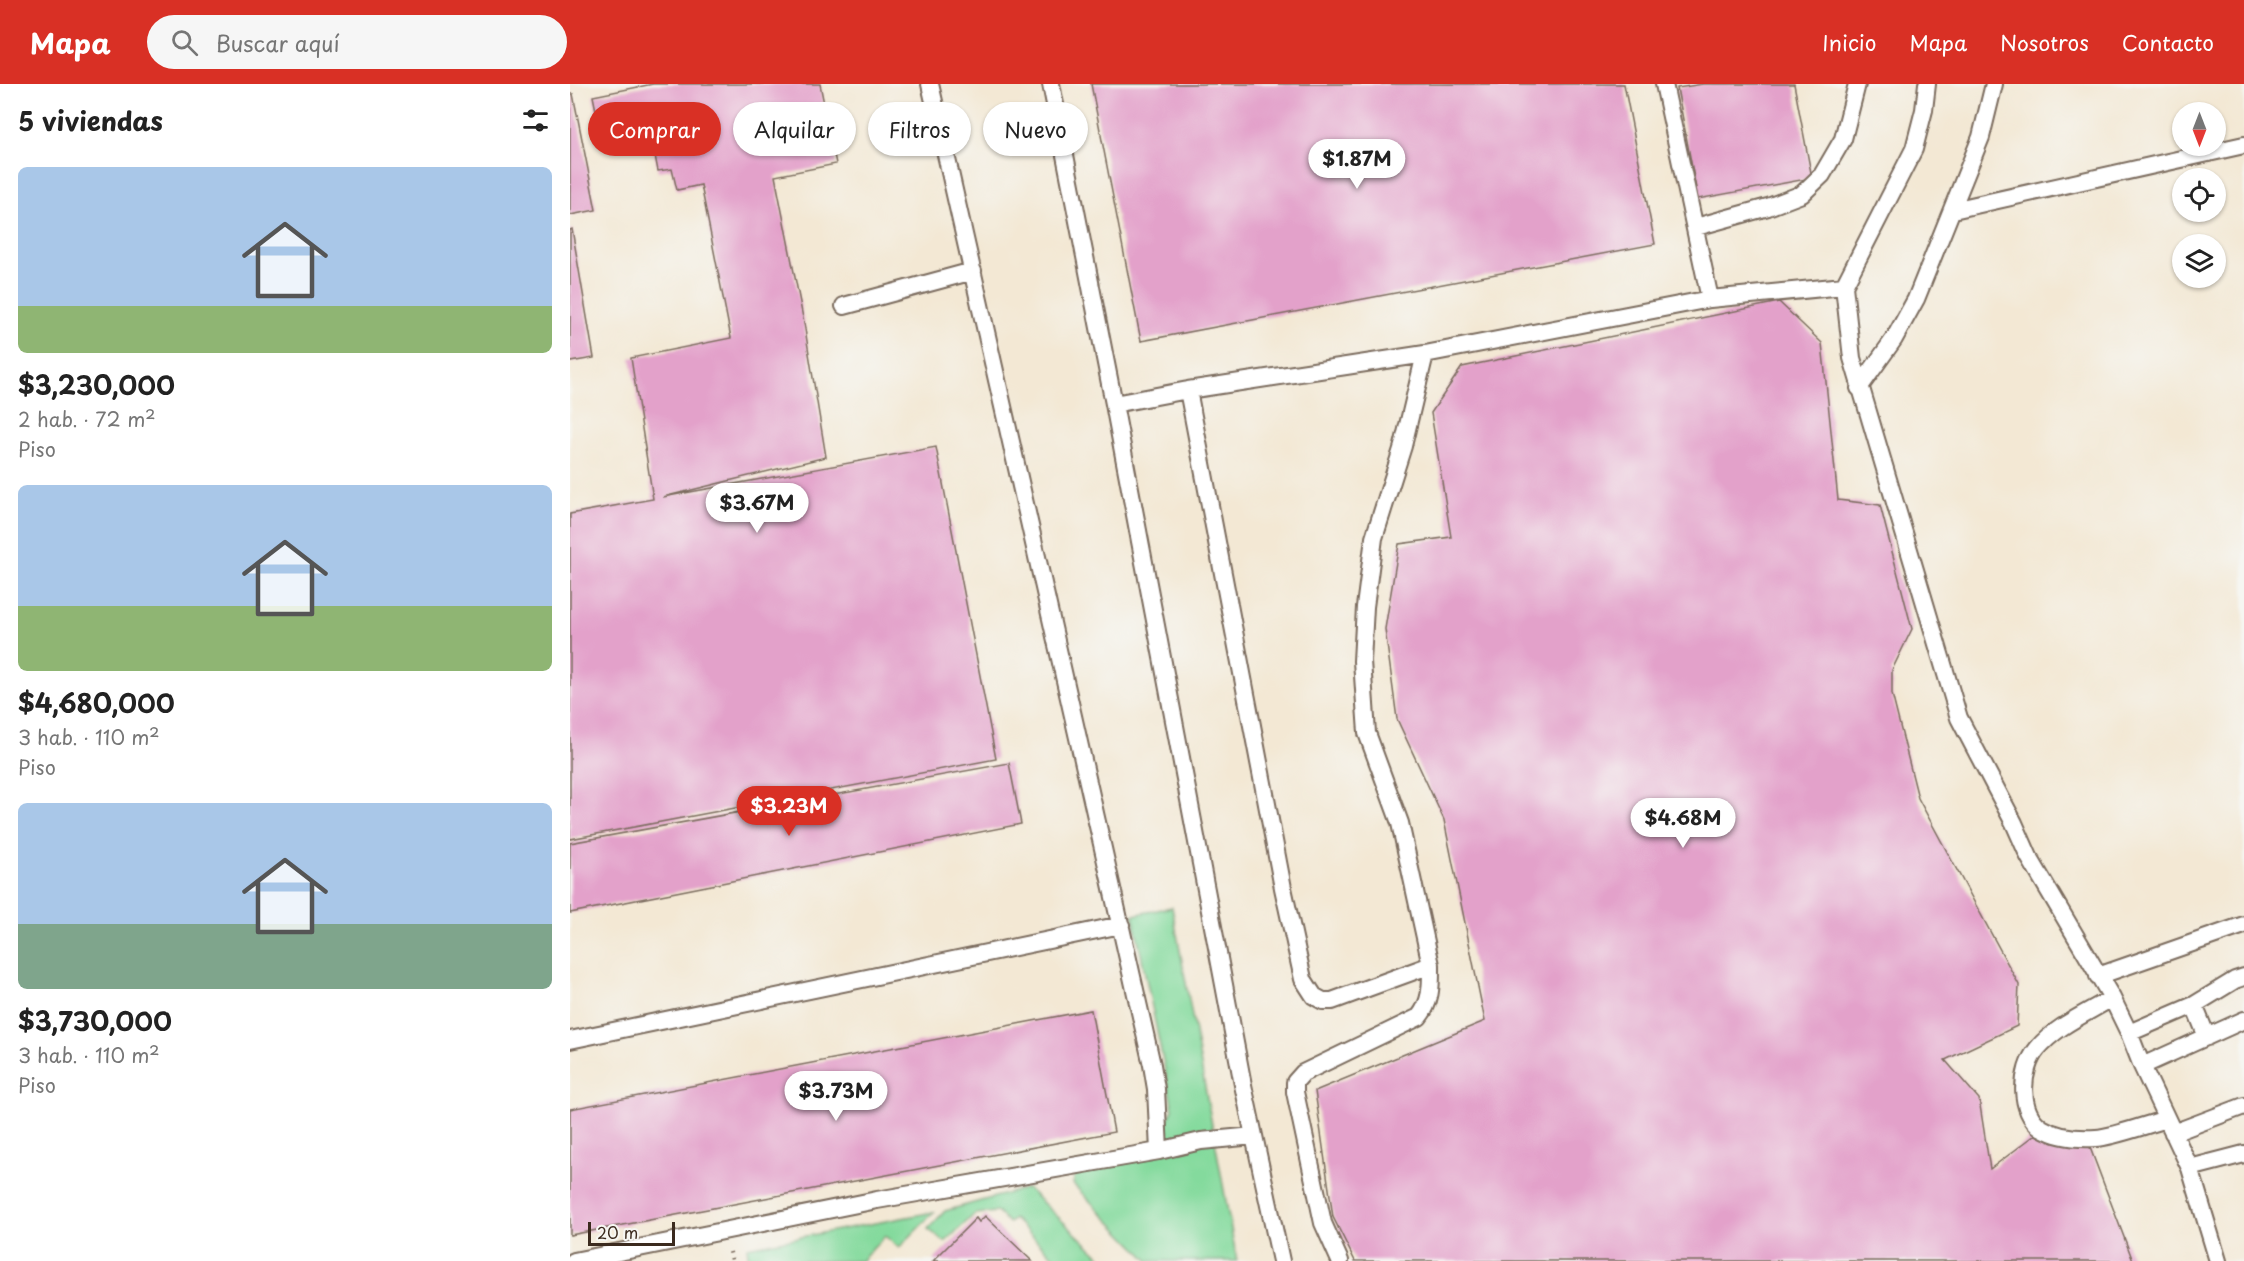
<!DOCTYPE html>
<html lang="es">
<meta charset="utf-8">
<style>
body{margin:0;font-family:"Playpen Sans",sans-serif;background:#f6f6f6;color:#222;height:100vh;display:flex;flex-direction:column;font-size:22px;white-space:nowrap}
*{box-sizing:border-box;margin:0}
p{font-size:20px;color:#767676}
.icon{flex:none;width:33px;height:33px;fill:none;stroke:currentColor;stroke-width:2;stroke-linecap:round;stroke-linejoin:round}
.map{position:relative;flex:1;overflow:hidden}
.sheet{display:flex;flex-direction:column;background:#fff;width:570px}
.sheet>*{flex:none}
.top-card{position:absolute;left:18px;top:18px;width:570px;height:54px;display:flex;gap:12px}
.needle{width:39px;rotate:180deg}
.buttons{position:absolute;left:1602px;top:18px;display:grid;gap:12px}
.buttons a{display:grid;place-items:center;width:54px;height:54px;border-radius:50%;background:#fff;box-shadow:0 2px 4px #0004;font-size:30px}
.scale{position:absolute;left:18px;bottom:15px;width:87px;box-sizing:border-box;padding-left:6px;border:3px solid #3b2a1e;border-top:0;font-size:16px;line-height:21px;white-space:nowrap;color:#3b2a1e;-webkit-text-stroke:4px #f6f6f2;paint-order:stroke}
.price{position:absolute;translate:-50% -51px;padding:0 14px;border-radius:21px;background:#fff;color:#222;font-size:20px;line-height:39px;filter:drop-shadow(0 2px 3px #0008)}
.price::after{content:'';position:absolute;left:50%;top:36px;width:18px;height:14px;margin-left:-9px;background:inherit;clip-path:polygon(0 0,100% 0,50% 100%)}
.price.on{background:#d93025;color:#fff}
ul{padding:0;list-style:none}
li{display:grid;align-content:center;gap:12px;height:318px;padding:0 18px}
li span{display:grid;place-items:center;height:186px;border-radius:9px;color:#555}
li>.icon{margin-inline-start:auto}
span .icon{width:108px;height:108px;fill:#fffc;stroke-width:1}
li b{font-size:26px}
h2{display:flex;justify-content:space-between;align-items:center;height:72px;padding:0 18px;font-size:26px}
.chip{padding:0 21px;border-radius:27px;background:#fff;box-shadow:0 2px 4px #0004;font-size:21px;line-height:54px}
.chip.on{background:#d93025;color:#fff}
header{display:flex;align-items:center;gap:36px;box-sizing:border-box;height:84px;padding:0 30px;background:#d93025;color:#fff}
header strong{font-size:28px}
nav{display:flex;gap:33px;margin-inline-start:auto;font-size:21px}
.search{width:420px;height:54px;background:#f6f6f6;display:flex;align-items:center;gap:15px;box-sizing:border-box;padding:0 21px;border-radius:33px;color:#767676;font-size:22px}
main{display:flex;flex:1;min-height:0}
.map>svg:first-child{display:block}
.green{fill:#84da9d;stroke:#60825e;stroke-width:1.5}
.building{fill:#e3a1ca}
.lines{fill:none;stroke-linecap:round;stroke-linejoin:round}
.lane-casing{stroke:#7b6c5e;stroke-width:20}
.path{stroke:#7b6c5e;stroke-width:4;stroke-dasharray:1.5 4.5;stroke-linecap:butt}
.lane{stroke:#fff;stroke-width:16}
</style>
<header>
<strong>Mapa</strong>
<div class="search"><svg class="icon" aria-label="search" viewBox="0 0 24 24"><circle cx="10" cy="10" r="6"/><path d="M15 15l6 6"/></svg>Buscar aquí</div>
<nav><a>Inicio</a><a>Mapa</a><a>Nosotros</a><a>Contacto</a></nav>
</header>
<main>
<section class="sheet">
<h2>5 viviendas<svg class="icon" aria-label="filters" viewBox="0 0 24 24"><path d="M4 7h16M4 17h16"/><circle cx="9" cy="7" r="2"/><circle cx="15" cy="17" r="2"/></svg></h2>
<ul>
<li><span style="background:linear-gradient(#a9c7e8 75%,#8fb573 0)"><svg class="icon" aria-label="home" viewBox="0 0 24 24"><path d="M3 11l9-7 9 7M6 9v11h12V9"/></svg></span><div><b>$3,230,000</b><p>2 hab. · 72 m²</p><p>Piso</p></div></li>
<li><span style="background:linear-gradient(#a9c7e8 65%,#8fb573 0)"><svg class="icon" aria-label="home" viewBox="0 0 24 24"><path d="M3 11l9-7 9 7M6 9v11h12V9"/></svg></span><div><b>$4,680,000</b><p>3 hab. · 110 m²</p><p>Piso</p></div></li>
<li><span style="background:linear-gradient(#a9c7e8 65%,#7fa58c 0)"><svg class="icon" aria-label="home" viewBox="0 0 24 24"><path d="M3 11l9-7 9 7M6 9v11h12V9"/></svg></span><div><b>$3,730,000</b><p>3 hab. · 110 m²</p><p>Piso</p></div></li>
</ul>
</section>
<div class="map">
<svg width="1674" height="1177" viewBox="0 0 1674 1177">
<rect width="100%" height="100%" fill="#f6f6f2"/>
<filter id="ink" filterUnits="userSpaceOnUse"><feTurbulence type="fractalNoise" baseFrequency=".0167" numOctaves="2"/><feDisplacementMap in="SourceGraphic" scale="12" xChannelSelector="R" yChannelSelector="G"/><feConvolveMatrix kernelMatrix="1 2 1 2 8 2 1 2 1" color-interpolation-filters="sRGB"/></filter>
<filter id="wash" filterUnits="userSpaceOnUse"><feTurbulence type="fractalNoise" baseFrequency=".008" numOctaves="4" result="noise"/><feDisplacementMap in="SourceGraphic" scale="24" xChannelSelector="R" yChannelSelector="G"/><feGaussianBlur stdDeviation="1.35" result="paint"/><feColorMatrix in="noise" values="0 0 0 0 0 0 0 0 0 0 0 0 0 0 0 0 0 1.4 0 .05"/><feComposite in="paint" operator="in"/></filter>
<g filter="url(#wash)">
<rect width="100%" height="100%" fill="#f3e8d4"/>
<!-- green -->
<path class="green" d="M602,823L667,1177H579L503,1100L506,1087L572,1065L593,1045L603,1025L563,831Z
M457,1104L535,1177H488L444,1135L439,1139L427,1128L405,1130L375,1158L358,1145L375,1127Z
M364,1128L329,1164L315,1152L291,1177H179L177,1163Z"/>
<g id="blocks">
<!-- building -->
<path class="building" d="M83,0H250L266,80L205,92L234,239L256,373L93,413L366,363L426,675L0,755V430L83,415L61,274L161,254L131,101L107,106L102,85L88,87L82,56L34,65L23,12Z
M521,0H1054L1085,160L571,257Z
M1133,0H1224L1242,94L1128,115L1107,4Z
M0,10H3L26,126L0,131Z
M2,145L24,274L0,278V146Z
M1209,218L1252,259L1268,416L1310,421L1342,545L1322,586V610L1348,714L1449,901L1447,942L1375,976L1409,1015L1420,1085L1465,1051L1519,1061L1563,1177H785L763,1133L745,1007L915,937L874,736L827,635L815,545L829,460L881,453L861,329L892,283Z
M439,679L451,740L0,829V759Z
M521,926L544,1048L0,1151V1025Z
M415,1132L462,1177H363L406,1134L409,1138Z"/>
</g>
</g>
<g filter="url(#ink)">
<use href="#blocks" fill-opacity="0" stroke="#7b6c5e" stroke-width="1.5"/>
<g class="lines">
<defs>
<path id="lane" d="M481,0L544,320L673,1001L711,1177
M1094,0L1140,215
M1357,0L1354,26L1344,65L1274,202L1282,274L1389,634L1444,739L1459,773L1542,914L1559,949L1572,982L1620,1084L1648,1177
M1383,126L1674,61
M1126,143L1198,123L1232,110L1252,91L1273,55L1287,0
M274,222L403,187
M1289,304L1324,255L1346,215L1411,53L1424,0
M618,306L713,804L733,895L744,912L753,917H762L861,881
M544,320L618,306L855,270
M1528,892L1674,841
M1542,914C1517,929 1486,942 1467,965C1450,986 1448,1028 1472,1044C1487,1053 1509,1055 1526,1054C1543,1053 1578,1040 1597,1035
M1624,921L1637,953
M1559,949L1624,921L1665,896L1674,893
M0,956L551,841
M1572,982L1674,936
M1603,1049L1674,1022
M589,1067L631,1057L684,1052
M1620,1084L1674,1070
M4,1177L307,1116L589,1067L586,1005L582,981L360,0
M770,1177L753,1139L725,1008V998L733,989L849,933C862,917 861,900 861,881L830,739L797,649L792,577L795,523L804,454L833,362L855,270L1140,215L1274,202"/>
</defs>
<!-- lane casing -->
<use href="#lane" class="lane-casing"/>
<!-- path -->
<path class="path" d="M160,1168L162,1177"/>
<!-- lane -->
<use href="#lane" class="lane"/>
</g>
</g>
</svg>
<div class="buttons">
<a><svg class="needle" viewBox="-14 -14 28 28"><path d="M0-13l5 13h-10z" fill="#e53935"/><path d="M0 13l5-13h-10z" fill="#767676"/></svg></a>
<a><svg class="icon" aria-label="locate" viewBox="0 0 24 24"><circle cx="12" cy="12" r="6"/><path d="M12 2v4M12 18v4M2 12h4M18 12h4"/></svg></a>
<a><svg class="icon" aria-label="layers" viewBox="0 0 24 24"><path d="M12 4l9 5-9 5-9-5zM3 14l9 5 9-5"/></svg></a>
</div>
<div class="scale">20 m</div>
<b class="price" style="left:787px;top:106px">$1.87M</b>
<b class="price" style="left:187px;top:450px">$3.67M</b>
<b class="price on" style="left:219px;top:753px">$3.23M</b>
<b class="price" style="left:1113px;top:765px">$4.68M</b>
<b class="price" style="left:266px;top:1038px">$3.73M</b>
<div class="top-card">
<a class="chip on">Comprar</a>
<a class="chip">Alquilar</a>
<a class="chip">Filtros</a>
<a class="chip">Nuevo</a>
</div>
</div>
</main>
